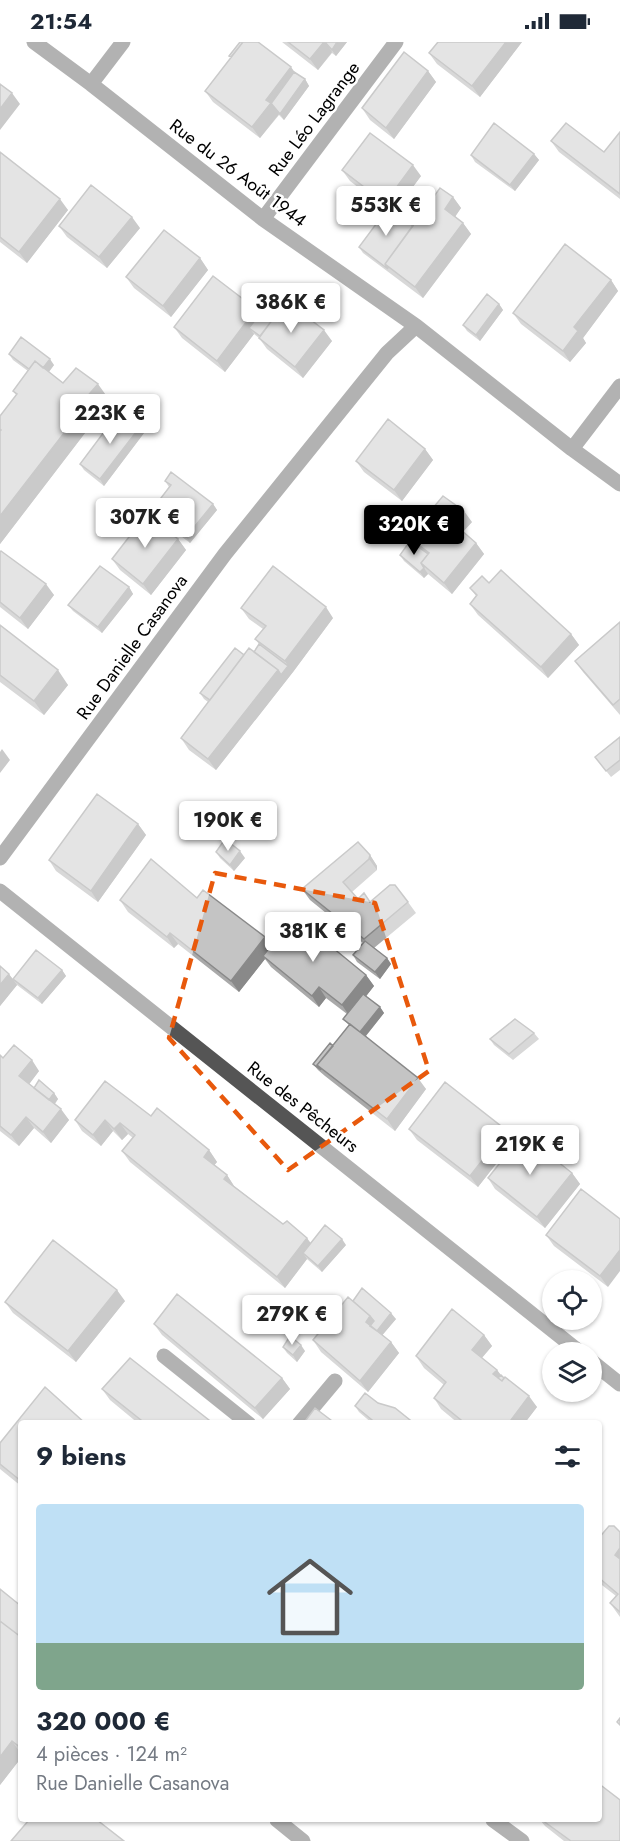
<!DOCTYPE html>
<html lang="fr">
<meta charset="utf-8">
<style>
body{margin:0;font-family:Jost,sans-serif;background:#f2f2f3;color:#1f2937;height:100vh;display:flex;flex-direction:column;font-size:22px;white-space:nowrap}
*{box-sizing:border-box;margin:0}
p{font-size:20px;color:#747a83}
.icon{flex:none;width:33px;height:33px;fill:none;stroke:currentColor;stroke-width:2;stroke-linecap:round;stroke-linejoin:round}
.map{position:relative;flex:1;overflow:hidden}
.sheet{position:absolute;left:18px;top:1378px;width:584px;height:402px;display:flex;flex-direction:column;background:#fff;border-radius:6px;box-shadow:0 2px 4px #0004}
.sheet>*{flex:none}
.fabs{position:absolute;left:542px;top:1228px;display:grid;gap:12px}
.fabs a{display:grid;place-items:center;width:60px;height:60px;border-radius:50%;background:#fff;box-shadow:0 2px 4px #0004;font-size:30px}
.price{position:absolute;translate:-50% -51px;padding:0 14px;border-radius:6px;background:#fff;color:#222;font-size:20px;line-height:39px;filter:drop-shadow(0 2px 3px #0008)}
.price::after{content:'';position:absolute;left:50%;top:36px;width:18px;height:14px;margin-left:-9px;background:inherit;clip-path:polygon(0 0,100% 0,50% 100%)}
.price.active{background:#000;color:#fff}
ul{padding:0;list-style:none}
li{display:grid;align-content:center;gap:12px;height:318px;padding:0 18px}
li+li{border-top:2px solid #e0e1e3}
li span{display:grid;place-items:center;height:186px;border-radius:6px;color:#555}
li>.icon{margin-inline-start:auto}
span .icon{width:108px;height:108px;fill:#fffc;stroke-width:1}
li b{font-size:26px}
h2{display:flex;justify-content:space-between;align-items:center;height:72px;padding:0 18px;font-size:26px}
.status{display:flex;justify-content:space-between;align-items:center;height:42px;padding:0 30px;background:#fff;direction:ltr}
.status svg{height:16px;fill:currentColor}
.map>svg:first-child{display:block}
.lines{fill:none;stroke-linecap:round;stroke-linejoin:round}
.minor{stroke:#555;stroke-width:15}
.wall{fill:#a9a9a9}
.shaded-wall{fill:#898989}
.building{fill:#c4c4c4;stroke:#898989;stroke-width:1.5}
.marked{fill:none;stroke:#e8590c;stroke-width:4.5;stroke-dasharray:12 8;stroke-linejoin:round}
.labels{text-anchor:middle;stroke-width:5;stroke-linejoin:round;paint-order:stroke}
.street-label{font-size:18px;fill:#000;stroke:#fff}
</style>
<div class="status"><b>21:54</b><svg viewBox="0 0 49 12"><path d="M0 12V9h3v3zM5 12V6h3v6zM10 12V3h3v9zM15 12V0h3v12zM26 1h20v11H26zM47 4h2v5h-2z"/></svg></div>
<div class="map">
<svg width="620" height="1799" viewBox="0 0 620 1799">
<rect width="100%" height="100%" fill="#fff"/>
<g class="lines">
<!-- minor -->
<path class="minor" d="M34,0L91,42L263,177L416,284L572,407L620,442
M91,42L123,0
M263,177L396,0
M572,407L620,344
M0,816L225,512L387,311L416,284
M0,849L581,1311
M164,1314L249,1382
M591,1319L620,1342
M299,1382L335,1339
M277,1778L303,1799
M493,1778L522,1799"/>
</g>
<!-- wall -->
<path class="wall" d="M282,0H347L336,14L332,11L318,28Z
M522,0L480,55L437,22L429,11Z
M428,29L436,40L394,97L370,78L362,66Z
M294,30L305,37L309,44L284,78L279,73L260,96L213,60L205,49Z
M620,90V157L559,110L551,99L604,110Z
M0,110L68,168L27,221L0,200Z
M534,112L539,118L515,149L475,120L471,113Z
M342,128L421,134L394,170L413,184L453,155L461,166L455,174L463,181L471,192L423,256L363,211L359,205L387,168L350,139Z
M59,184L140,186L107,226L67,195Z
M200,216L208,228L171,275L134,246L126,235Z
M611,238L618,249L583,296L586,301L570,320L521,282L513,271Z
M499,262L503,268L480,299L467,289L463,283Z
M283,264L332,299L303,336L267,307L259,296L254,292L225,330L182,296L174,285L256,267L260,272Z
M9,312L54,323L49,330L63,341L108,356L96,371L98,374L0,502V374L16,353L13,349L28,329L13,318Z
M144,391L104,444L84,428L80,422Z
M425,407L433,418L402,459L364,430L356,419Z
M165,439L213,462L217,468L190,501L156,475L151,469L169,445Z
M472,480L463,489L476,501L484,512L452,552L428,532L424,536L404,519L400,513L410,499L407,494Z
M178,497L186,508L151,553L120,528L112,517Z
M0,510L54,553L28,587L0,565Z
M489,541L571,592L579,603L548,636L478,573L470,562L476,554L470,546Z
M129,545L133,552L102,591L73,569L68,563Z
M241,566L333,576L293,630L216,728L189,708L181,696L208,660L204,657L200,651L244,613L254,610L259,602L255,597L263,587L249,577Z
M620,580V673L583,630L575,619Z
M0,583L68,643L44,673L0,640Z
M620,695V728L611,735L595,715Z
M138,782L146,793L98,860L56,829L49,818Z
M216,810L245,816L234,829L220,816Z
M370,813L377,824V828L352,850L358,857L370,860H408L416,871L374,906L387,916L391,922L380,937L357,920L353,913L363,901L310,858L302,847Z
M197,856L265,895L271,904L366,933L374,944L366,954L380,965L384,971L366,994L426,1047L395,1089L325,1034L318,1028L313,1022L333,1004L349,983L343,977L347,972L326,956L319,965L271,925L265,917L239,950L178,902L174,906L128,870L120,858Z
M0,924L13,937L62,928L66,934L42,962L17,943L0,964Z
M534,991L539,997L513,1018L494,1003L490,997Z
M0,1013L3,1016L39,1029L29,1042L34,1046L54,1051L58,1057L55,1062L69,1078L51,1101L34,1086L19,1104L0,1089Z
M151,1074L209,1108L217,1120L214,1123L227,1133L234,1144L283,1182L311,1201L346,1203L322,1230L307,1217L285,1246L130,1120L122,1109L133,1096L128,1092L122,1098L113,1089L101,1104L82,1089L75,1078Z
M409,1087L506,1088L514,1099L478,1145L417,1098Z
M572,1131L580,1142L545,1186L495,1147L488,1136Z
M581,1147L608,1245L554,1204L546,1193Z
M125,1259L76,1320L13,1271L5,1260Z
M353,1259L396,1277L382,1293L391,1300L399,1311L368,1350L321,1310L313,1298Z
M154,1282L282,1336L290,1347L263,1377L162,1293Z
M484,1293L492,1304L482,1316L497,1328L501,1333L537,1365L524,1382H459L441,1367L434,1356L444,1343L424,1326L416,1314Z
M283,1305L305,1309L297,1320L287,1311Z
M102,1347L214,1382H139L110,1358Z
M378,1361L415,1382H373L359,1370L355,1364Z
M21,1382V1444L0,1427V1401Z
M620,1490V1575L610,1561L616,1554L598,1540V1497Z
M21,1564V1716L0,1743Z
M540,1778H598L620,1799H564L545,1784Z"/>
<!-- shaded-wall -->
<path class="shaded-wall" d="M321,0H331L328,4L332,10L318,28L310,17Z
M337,0H347L336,14L332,8Z
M506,0H522L480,55L472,44Z
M291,25L299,36L276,67L279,72L260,96L252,85L266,58Z
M428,29L436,40L394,97L386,86Z
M305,37L309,44L284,78L280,72Z
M12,51L20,62L0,88V67Z
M534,112L539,118L515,149L510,143Z
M413,123L421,134L393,172L385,161Z
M453,155L461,166L453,178L445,167Z
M60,157L68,168L27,221L19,210Z
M132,175L140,186L107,226L99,215Z
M463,181L471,192L423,256L415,245Z
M200,216L208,228L171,275L163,264Z
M611,238L618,249L583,296L586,301L570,320L563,309L574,285Z
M499,262L503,268L480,299L476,293Z
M256,267L264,278L249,286L254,292L225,330L217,319Z
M324,288L332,299L303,336L295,325Z
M50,317L54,323L41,340L37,333Z
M98,342L108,356L96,371L98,374L0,502V474L85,357Z
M140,385L144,391L104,444L100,437Z
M425,407L433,418L402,459L394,448Z
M213,462L217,468L190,501L186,495Z
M464,469L472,480L461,492L453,481Z
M178,497L186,508L151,553L143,542Z
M476,501L484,512L452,552L444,541Z
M424,526L428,532L424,536L420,530Z
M46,542L54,553L28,587L20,576Z
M129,545L133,552L102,591L98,585Z
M326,565L333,576L293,630L216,728L208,717L278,628L288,624L285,619Z
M571,592L579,603L548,636L541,625Z
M58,628L68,643L44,673L34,659Z
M2,707L10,718L0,731V710Z
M138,782L146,793L98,860L91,849Z
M240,809L245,816L234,829L230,823Z
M370,813L377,824V828L369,817Z
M170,891L178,902L174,906L167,895Z
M265,895L273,906L263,914L265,917L239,950L231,939Z
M387,916L391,922L380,937L375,930Z
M62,928L66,934L42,962L38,956Z
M9,932L17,943L0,964V943Z
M366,933L374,944L350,975L342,963Z
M319,945L326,956L319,965L312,954Z
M380,965L384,971L364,996L360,990Z
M32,1018L39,1029L27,1045L19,1034Z
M418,1036L426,1047L395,1089L387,1077Z
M54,1051L58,1057L52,1065L48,1059Z
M61,1067L69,1078L51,1101L43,1090Z
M26,1075L34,1086L19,1104L11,1093Z
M105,1078L113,1089L101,1104L93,1093Z
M120,1081L128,1092L122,1098L114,1087Z
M506,1088L514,1099L478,1145L470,1134Z
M209,1108L217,1120L212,1126L204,1115Z
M572,1131L580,1142L545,1186L537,1175Z
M227,1133L234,1144L224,1137Z
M307,1196L315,1207L303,1211L307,1217L285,1246L277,1235Z
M342,1197L346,1203L322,1230L318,1224Z
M620,1208V1229L608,1245L600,1234Z
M117,1248L125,1259L76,1320L68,1309Z
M391,1271L396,1277L380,1296L376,1290Z
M370,1274L378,1285H369L366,1280Z
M484,1293L492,1304L479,1319L472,1308Z
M391,1300L399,1311L368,1350L360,1339Z
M301,1303L305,1309L297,1320L293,1313Z
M497,1328L505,1339L502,1342L493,1332Z
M282,1336L290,1347L263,1377L255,1366Z
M529,1354L537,1365L524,1382H508Z
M620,1506V1520L615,1513Z
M12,1699L21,1712V1716L0,1743V1715Z"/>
<!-- building -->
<path class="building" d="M240,0H243L231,15L229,14Z
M243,0H258L291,25L266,58L271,61L252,85L205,49Z
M288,0H324L310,17Z
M325,0H337L332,8Z
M438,0H506L472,44L429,11Z
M404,10L428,29L386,86L362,66Z
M294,30L305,37L280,72L271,61L270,63Z
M0,42L12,51L0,67Z
M494,81L534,112L510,143L471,113Z
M566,81L604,110L620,90V152L551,99Z
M370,91L413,123L385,161L342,128Z
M0,110L60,157L19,210L0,195Z
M91,143L132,175L99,215L59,184Z
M440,146L453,155L445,167L463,181L415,245L385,222Z
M388,166L413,184L385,222L388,227L359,205Z
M164,188L200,216L163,264L126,235Z
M565,202L611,238L574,285L578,289L563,309L513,271Z
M213,234L256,267L217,319L174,285Z
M487,252L499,262L476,293L463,283Z
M273,255L283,264L260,294L249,286Z
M286,259L324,288L295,325L259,296Z
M21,295L50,317L43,326L35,319L29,327L9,312Z
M35,319L63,341L76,326L98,342L85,357L88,360L0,474V389L1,388L0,387V374L17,352L13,349Z
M119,370L140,385L100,437L80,422Z
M388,377L425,407L394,448L356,419Z
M171,430L213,462L186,495L151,469L171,443L165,439Z
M443,454L464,469L453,481L476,501L444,541L421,521L429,511L407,494L430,465L433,466Z
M146,473L178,497L143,542L112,517Z
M410,499L428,512L421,521L424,526L420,530L400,513Z
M1,509L46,542L20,576L0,560V510Z
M100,524L129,545L98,585L68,563Z
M273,524L326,565L285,619L255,597L266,584L241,566Z
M501,528L571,592L541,625L470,562L477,553L470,546L482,534L489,541Z
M620,580V657L613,663L575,619Z
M0,583L58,628L34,659L0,633Z
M259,602L288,624L281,633L278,628L254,610Z
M235,606L244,613L210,658L200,651Z
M249,606L278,628L208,717L181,696Z
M620,695V718L606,729L595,715Z
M97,752L138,782L91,849L49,818Z
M225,797L240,809L230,823L216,810Z
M358,800L370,813L369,817L343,840L358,857L364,851L370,860L390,843H395L408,860L364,897L302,847Z
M151,817L197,856L203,848L265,895L231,939L170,891L167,895L120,858Z
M294,874L366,933L342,963L319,945L312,954L263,914Z
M365,899L387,916L375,930L353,913Z
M36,908L62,928L38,956L13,937Z
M0,924L9,932L0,943Z
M363,952L380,965L360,990L343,977Z
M515,977L534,991L509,1012L490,997Z
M350,982L418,1036L387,1077L317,1023Z
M330,1001L333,1004L317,1023L321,1028L313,1022Z
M14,1003L32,1018L19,1034L61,1067L43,1090L26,1075L11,1093L0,1084V1013L3,1016Z
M39,1038L54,1051L49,1058L34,1046Z
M105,1039L151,1074L157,1066L209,1108L204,1115L227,1133L224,1137L283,1182L287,1179L307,1196L277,1235L122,1109L135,1093L120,1081L114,1087L105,1078L93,1093L75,1078Z
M445,1040L506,1088L470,1134L409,1087Z
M523,1092L572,1131L537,1175L488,1136Z
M581,1147L620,1177V1208L600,1234L546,1193Z
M325,1183L342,1197L318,1224L303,1211Z
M53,1198L117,1248L68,1309L5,1260Z
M362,1246L391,1271L377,1289L370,1284L374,1279L370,1274L353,1259Z
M177,1252L282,1336L255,1366L154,1282Z
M348,1255L370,1274L366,1280L391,1300L360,1339L313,1298Z
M452,1267L484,1293L472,1308L497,1328L493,1332L502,1339L505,1335L529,1354L508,1382H466L434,1356L446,1340L416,1314Z
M290,1294L301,1303L293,1313L283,1305Z
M130,1316L214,1382H146L102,1347Z
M501,1333L504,1336L502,1339L498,1336Z
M45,1345L86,1382H21V1439L0,1422V1401Z
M365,1351L378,1361L395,1366L415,1382H377L355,1364Z
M315,1366L336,1382H303Z
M609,1484H614L620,1490V1506L615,1513L620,1517V1570L610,1561L618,1552L598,1535V1497Z
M0,1547L21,1564V1595L0,1579Z
M0,1579L21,1595V1706L12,1699L0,1715Z
M620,1676V1683L617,1680Z
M598,1741L620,1758V1799H571L542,1778H598Z
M29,1778H97L124,1799H11Z"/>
<!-- marked area -->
<path d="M0 0H620V1799H0ZM215,831L375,861L429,1029L288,1128L169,996Z" fill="#fff" fill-opacity=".55" fill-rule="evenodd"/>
<path class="marked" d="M215,831L375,861L429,1029L288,1128L169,996Z"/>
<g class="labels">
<!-- street labels -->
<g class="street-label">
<text transform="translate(314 77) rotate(-53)" y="6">Rue Léo Lagrange</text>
<text transform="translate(238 131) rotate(37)" y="6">Rue du 26 Août 1944</text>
<text transform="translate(132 605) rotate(-54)" y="6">Rue Danielle Casanova</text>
<text transform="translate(303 1065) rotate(38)" y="6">Rue des Pêcheurs</text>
</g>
</g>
</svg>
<div class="fabs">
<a><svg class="icon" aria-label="locate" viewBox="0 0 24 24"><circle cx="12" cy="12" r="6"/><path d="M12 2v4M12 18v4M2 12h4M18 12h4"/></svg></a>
<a><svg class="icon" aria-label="layers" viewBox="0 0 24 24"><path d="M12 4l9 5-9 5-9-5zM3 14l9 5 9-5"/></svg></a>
</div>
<b class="price" style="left:386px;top:195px">553K €</b>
<b class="price" style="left:291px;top:292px">386K €</b>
<b class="price" style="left:110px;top:403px">223K €</b>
<b class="price" style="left:145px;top:507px">307K €</b>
<b class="price active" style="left:414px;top:514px">320K €</b>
<b class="price" style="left:228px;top:810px">190K €</b>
<b class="price" style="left:313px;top:921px">381K €</b>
<b class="price" style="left:530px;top:1134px">219K €</b>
<b class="price" style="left:292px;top:1304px">279K €</b>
<section class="sheet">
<h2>9 biens<svg class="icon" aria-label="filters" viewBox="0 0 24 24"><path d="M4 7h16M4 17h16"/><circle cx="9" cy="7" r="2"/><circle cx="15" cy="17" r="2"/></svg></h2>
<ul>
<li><span style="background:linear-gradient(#bfe0f5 75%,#7fa58c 0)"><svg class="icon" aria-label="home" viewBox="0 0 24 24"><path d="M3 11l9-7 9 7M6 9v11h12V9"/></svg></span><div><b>320 000 €</b><p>4 pièces · 124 m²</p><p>Rue Danielle Casanova</p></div></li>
</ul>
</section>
</div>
